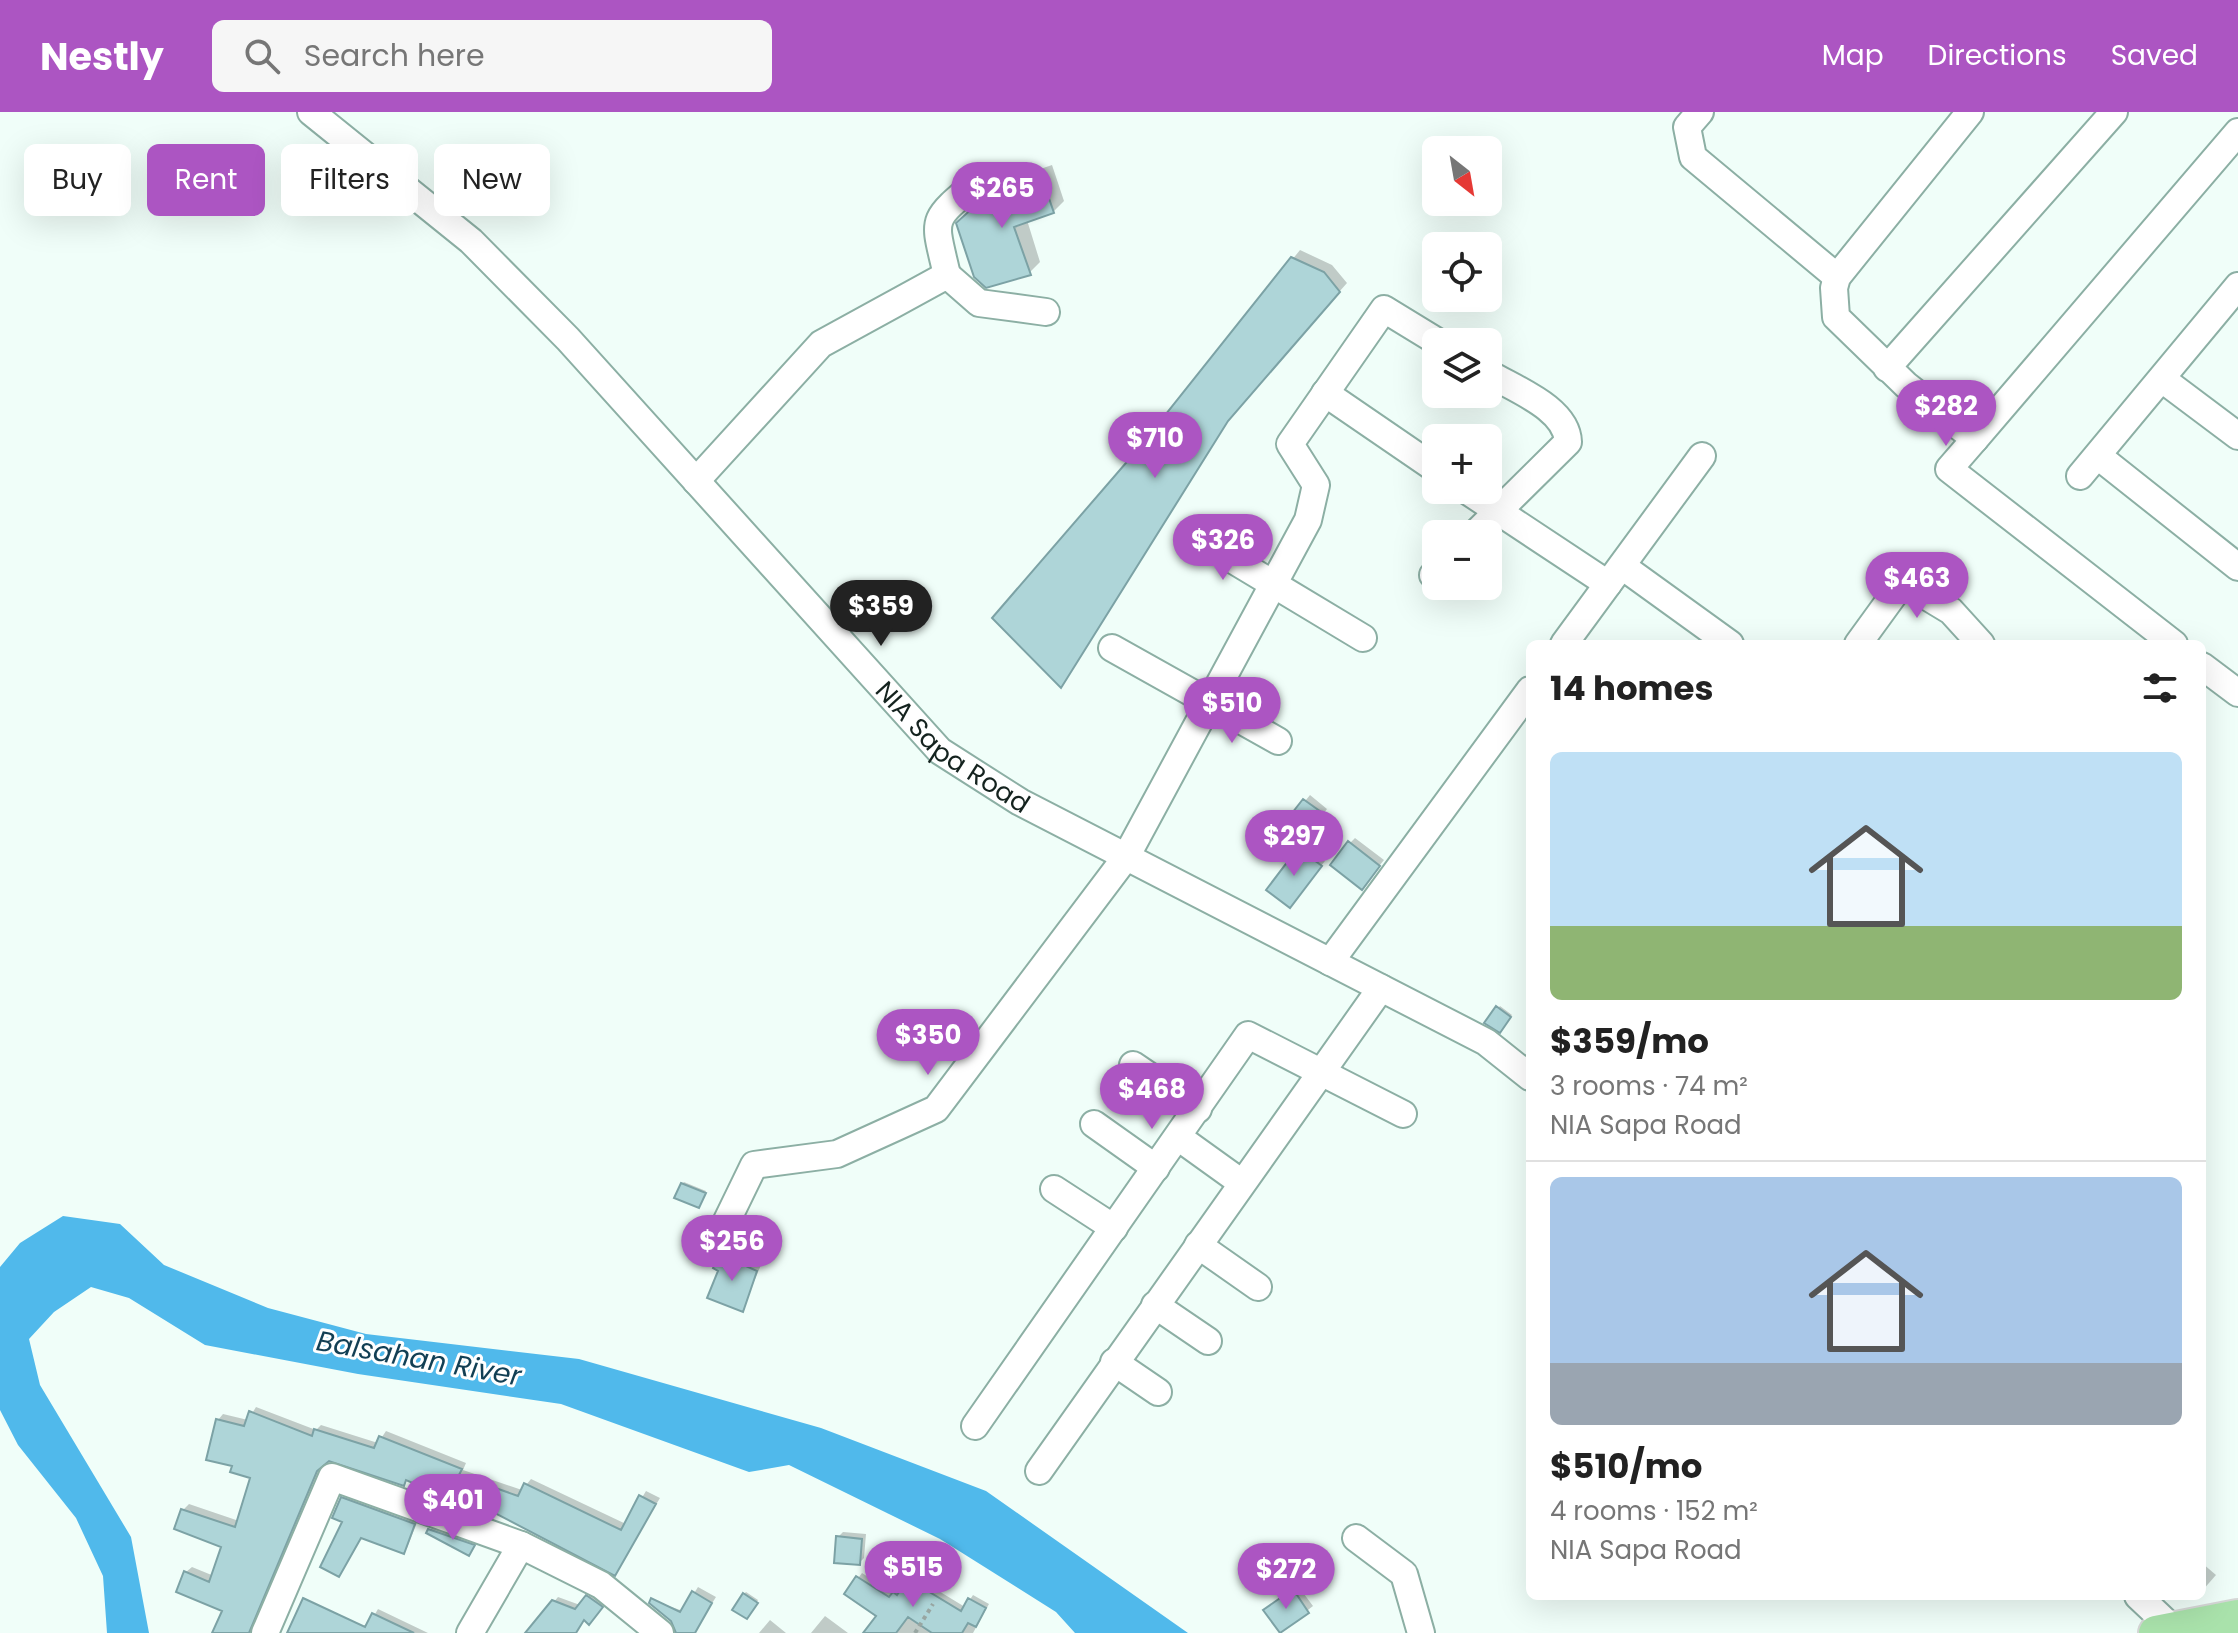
<!DOCTYPE html>
<meta charset="utf-8">
<style>
body{margin:0;font-family:Poppins,sans-serif;background:#f6f6f6;color:#222;height:100vh;display:flex;flex-direction:column;font-size:30px;white-space:nowrap}
*{box-sizing:border-box;margin:0}
p{font-size:26px;color:#767676}
.icon{flex:none;width:44px;height:44px;fill:none;stroke:currentColor;stroke-width:2;stroke-linecap:round;stroke-linejoin:round}
.map{position:relative;flex:1;overflow:hidden}
.drawer{position:absolute;left:1526px;top:528px;width:680px;height:960px;display:flex;flex-direction:column;background:#fff;border-radius:12px;box-shadow:0 8px 32px #0002}
.drawer>*{flex:none}
.banner{position:absolute;left:24px;top:32px;width:760px;height:72px;display:flex;gap:16px}
.needle{width:52px;rotate:149deg}
.controls{position:absolute;left:1422px;top:24px;display:grid;gap:16px}
.controls a{display:grid;place-items:center;width:80px;height:80px;border-radius:12px;background:#fff;box-shadow:0 8px 32px #0002;font-size:40px}
.price{position:absolute;translate:-50% -68px;padding:0 18px;border-radius:28px;background:#ac55c2;color:#fff;font-size:26px;line-height:52px;filter:drop-shadow(0 2px 4px #0008)}
.price::after{content:'';position:absolute;left:50%;top:48px;width:24px;height:18px;margin-left:-12px;background:inherit;clip-path:polygon(0 0,100% 0,50% 100%)}
.price.current{background:#222;color:#fff}
ul{padding:0;list-style:none}
li{display:grid;align-content:center;gap:16px;height:424px;padding:0 24px}
li+li{border-top:2px solid #e0e0e0}
li span{display:grid;place-items:center;height:248px;border-radius:12px;color:#555}
li>.icon{margin-inline-start:auto}
span .icon{width:144px;height:144px;fill:#fffc;stroke-width:1}
li b{font-size:34px}
h2{display:flex;justify-content:space-between;align-items:center;height:96px;padding:0 24px;font-size:34px}
.chip{padding:0 28px;border-radius:12px;background:#fff;box-shadow:0 8px 32px #0002;font-size:28px;line-height:72px}
.chip.current{background:#ac55c2;color:#fff}
header{display:flex;align-items:center;gap:48px;box-sizing:border-box;height:112px;padding:0 40px;background:#ac55c2;color:#fff}
header strong{font-size:38px}
nav{display:flex;gap:44px;margin-inline-start:auto;font-size:28px}
.search{width:560px;height:72px;background:#f6f6f6;display:flex;align-items:center;gap:20px;box-sizing:border-box;padding:0 28px;border-radius:12px;color:#767676;font-size:30px}
.map>svg:first-child{display:block}
.water{fill:#50b9eb}
.shadow{fill:#0003}
.building{fill:#aed5d8;stroke:#7ca2a5;stroke-width:2}
.lines{fill:none;stroke-linecap:round;stroke-linejoin:round}
.minor-casing{stroke:#8cafa4;stroke-width:30}
.major-casing{stroke:#d5d7d6;stroke-width:38}
.path{stroke:#98a6a2;stroke-width:4;stroke-dasharray:4 4;stroke-linecap:butt}
.minor{stroke:#fff;stroke-width:26}
.major{stroke:#a9e2ab;stroke-width:34}
.labels{text-anchor:middle;stroke-width:6;stroke-linejoin:round;paint-order:stroke}
.street-label{font-size:26px;fill:#14221e;stroke:#fff}
.water-label{font-size:28px;font-style:italic;fill:#123f54;stroke:#fff}
</style>
<header>
<strong>Nestly</strong>
<div class="search"><svg class="icon" aria-label="search" viewBox="0 0 24 24"><circle cx="10" cy="10" r="6"/><path d="M15 15l6 6"/></svg>Search here</div>
<nav><a>Map</a><a>Directions</a><a>Saved</a></nav>
</header>
<div class="map">
<svg width="2238" height="1521" viewBox="0 0 2238 1521">
<rect width="100%" height="100%" fill="#f0fef9"/>
<!-- water -->
<path class="water" d="M63,1104L120,1112L164,1153L268,1196L366,1222L579,1247L821,1316L986,1379L1188,1521H1075L1056,1500L940,1427L789,1353L749,1360L561,1292L358,1262L205,1233L129,1186L91,1175L54,1200L29,1227L40,1273L131,1425L149,1521H107L103,1464L76,1406L18,1333L0,1298V1155L20,1131Z"/>
<!-- shadow -->
<path class="shadow" d="M1052,53L1064,89L1053,100L1027,108L1040,150L1029,161L988,84L992,70L1004,59L1014,55L1017,65Z
M1300,138L1332,153L1347,171L1235,298L1061,573L1139,338Z
M1310,683L1327,697L1307,723L1285,714Z
M1355,726L1384,748L1366,770L1350,731Z
M1304,733L1325,749L1294,788L1300,737Z
M1500,894L1512,903L1500,918L1487,910Z
M684,1070L706,1079L700,1092L682,1072Z
M726,1138L761,1153L742,1198L721,1158L722,1143Z
M256,1295L316,1318L321,1313L378,1331L386,1319L466,1351L463,1358L522,1378L531,1367L626,1412L646,1379L660,1386L615,1461L493,1398L424,1370L408,1367L403,1372L328,1347L322,1353L255,1508L257,1521H214L225,1498L186,1460L192,1455L214,1464L224,1434L183,1398L189,1392L239,1409L253,1364L235,1353L218,1308L223,1302L248,1308Z
M347,1382L418,1408L407,1436L403,1440L362,1425L339,1462L344,1409L342,1386Z
M435,1413L478,1428L469,1442L430,1418Z
M843,1420L866,1422L864,1446L859,1451L838,1425Z
M2202,1451L2216,1463L2202,1479Z
M862,1461L894,1482L899,1477L902,1480L914,1464L965,1495L973,1483L989,1492L973,1521H866L879,1503L846,1482Z
M1298,1474L1313,1494L1281,1519L1271,1494Z
M698,1475L716,1485L695,1518L652,1488L683,1499Z
M592,1480L606,1490L593,1506L585,1507L576,1521H528L558,1485L580,1493Z
M746,1480L758,1488L749,1503L744,1482Z
M378,1497L428,1521H364Z
M825,1504L848,1521H811Z
M770,1508L786,1521H759Z"/>
<!-- building -->
<path class="building" d="M1041,63L1054,101L1014,115L1031,163L986,176L974,165L956,111L986,84L991,69L1003,65L1006,75Z
M1291,145L1324,160L1340,180L1228,309L1061,576L992,506L1138,337Z
M1303,687L1324,702L1303,730L1282,714Z
M1348,729L1380,754L1362,778L1330,753Z
M1298,736L1322,754L1290,796L1266,778Z
M1496,894L1511,905L1500,921L1484,911Z
M681,1071L706,1081L699,1096L674,1086Z
M720,1142L757,1159L743,1200L707,1186L718,1159L713,1156Z
M249,1299L312,1324L314,1317L374,1336L379,1324L462,1357L459,1363L518,1384L524,1371L621,1418L639,1383L656,1392L615,1464L493,1400L491,1403L423,1372L422,1375L406,1368L404,1374L329,1349L317,1359L249,1521H212L222,1499L176,1480L184,1459L209,1470L221,1435L174,1417L181,1397L235,1415L250,1366L230,1360L232,1354L206,1348L216,1307L244,1314Z
M341,1385L415,1412L404,1442L361,1426L339,1465L320,1455L342,1410L332,1406Z
M428,1417L475,1433L469,1444L426,1421Z
M836,1424L862,1427L860,1453L834,1451Z
M856,1464L889,1485L893,1480L897,1483L908,1467L961,1499L968,1486L986,1496L976,1515L968,1511L962,1521H932L908,1505L896,1521H863L876,1504L844,1482Z
M1293,1477L1309,1501L1280,1521L1263,1498Z
M692,1479L712,1491L695,1521H676L671,1509L649,1491L651,1486L680,1500Z
M743,1481L758,1491L747,1507L732,1498Z
M586,1483L603,1495L589,1513L584,1508L576,1521H525L552,1488L575,1497Z
M303,1486L365,1515L372,1501L414,1521H287Z"/>
<g class="lines">
<defs>
<g id="minor">
<path id="s1" d="M311,0L471,129L568,227L940,639L1020,690L1486,930L1530,965"/>
<path d="M1700,0L1687,15L1693,45L1837,165"/>
<path d="M1970,0L1837,165L1834,176L1836,205L1906,273L1975,327L2238,20"/>
<path d="M947,163C934,106 929,110 975,72"/>
<path d="M1887,256L2114,0"/>
<path d="M2162,267L2238,324"/>
<path d="M1325,281L1436,357"/>
<path d="M1975,327L1949,357L2174,532"/>
<path d="M2098,344L2238,455"/>
<path d="M2080,364L2238,174"/>
<path d="M696,369L821,232L947,163L979,191L1046,200"/>
<path d="M1466,378L1608,472"/>
<path d="M1475,422L1568,330C1567,296 1514,277 1488,261"/>
<path d="M1200,428L1363,526"/>
<path d="M1622,454L1730,532"/>
<path d="M1433,463L1436,460"/>
<path d="M1564,532L1702,344"/>
<path d="M1858,532L1903,470L1951,499L1981,532"/>
<path d="M1112,536L1278,629"/>
<path d="M2202,554L2238,581"/>
<path d="M1330,850L1530,578"/>
<path d="M1133,953L1198,997"/>
<path d="M1094,1012L1156,1056"/>
<path d="M1178,1025L1242,1071"/>
<path d="M1054,1077L1114,1116"/>
<path d="M720,1123L754,1053L837,1042L936,997L1126,745L1308,408L1316,373L1290,332L1384,197L1438,230"/>
<path d="M1198,1133L1258,1175"/>
<path d="M1155,1193L1208,1229"/>
<path d="M1114,1250L1158,1280"/>
<path d="M975,1314L1248,923L1403,1002"/>
<path d="M1039,1359L1381,876"/>
<path d="M1356,1426L1404,1462L1421,1521"/>
<path d="M2138,1484L2174,1518"/>
<path d="M265,1521L332,1365L521,1433L601,1473L660,1521"/>
<path d="M470,1521L521,1433"/>
</g>
<path id="major" d="M2156,1521L2238,1505"/>
</defs>
<!-- minor casing -->
<use href="#minor" class="minor-casing"/>
<!-- major casing -->
<use href="#major" class="major-casing"/>
<!-- path -->
<path class="path" d="M915,1521L933,1492"/>
<!-- minor -->
<use href="#minor" class="minor"/>
<!-- major -->
<use href="#major" class="major"/>
</g>
<g class="labels">
<!-- street labels -->
<g class="street-label">
<text dy="9" stroke="none"><textPath href="#s1" startOffset="906">NIA Sapa Road</textPath></text>
</g>
<!-- water labels -->
<g class="water-label">
<text transform="translate(419 1246) rotate(10)" y="10">Balsahan River</text>
</g>
</g>
</svg>
<div class="controls">
<a><svg class="needle" viewBox="-14 -14 28 28"><path d="M0-13l5 13h-10z" fill="#e53935"/><path d="M0 13l5-13h-10z" fill="#767676"/></svg></a>
<a><svg class="icon" aria-label="locate" viewBox="0 0 24 24"><circle cx="12" cy="12" r="6"/><path d="M12 2v4M12 18v4M2 12h4M18 12h4"/></svg></a>
<a><svg class="icon" aria-label="layers" viewBox="0 0 24 24"><path d="M12 4l9 5-9 5-9-5zM3 14l9 5 9-5"/></svg></a>
<a>+</a>
<a>−</a>
</div>
<b class="price" style="left:1002px;top:118px">$265</b>
<b class="price" style="left:1946px;top:336px">$282</b>
<b class="price" style="left:1155px;top:368px">$710</b>
<b class="price" style="left:1223px;top:470px">$326</b>
<b class="price" style="left:1917px;top:508px">$463</b>
<b class="price current" style="left:881px;top:536px">$359</b>
<b class="price" style="left:1232px;top:633px">$510</b>
<b class="price" style="left:1294px;top:766px">$297</b>
<b class="price" style="left:928px;top:965px">$350</b>
<b class="price" style="left:1152px;top:1019px">$468</b>
<b class="price" style="left:732px;top:1171px">$256</b>
<b class="price" style="left:453px;top:1430px">$401</b>
<b class="price" style="left:913px;top:1497px">$515</b>
<b class="price" style="left:1286px;top:1499px">$272</b>
<div class="banner">
<a class="chip">Buy</a>
<a class="chip current">Rent</a>
<a class="chip">Filters</a>
<a class="chip">New</a>
</div>
<section class="drawer">
<h2>14 homes<svg class="icon" aria-label="filters" viewBox="0 0 24 24"><path d="M4 7h16M4 17h16"/><circle cx="9" cy="7" r="2"/><circle cx="15" cy="17" r="2"/></svg></h2>
<ul>
<li><span style="background:linear-gradient(#bfe0f5 70%,#8fb573 0)"><svg class="icon" aria-label="home" viewBox="0 0 24 24"><path d="M3 11l9-7 9 7M6 9v11h12V9"/></svg></span><div><b>$359/mo</b><p>3 rooms · 74 m²</p><p>NIA Sapa Road</p></div></li>
<li><span style="background:linear-gradient(#a9c7e8 75%,#9aa5b1 0)"><svg class="icon" aria-label="home" viewBox="0 0 24 24"><path d="M3 11l9-7 9 7M6 9v11h12V9"/></svg></span><div><b>$510/mo</b><p>4 rooms · 152 m²</p><p>NIA Sapa Road</p></div></li>
</ul>
</section>
</div>
